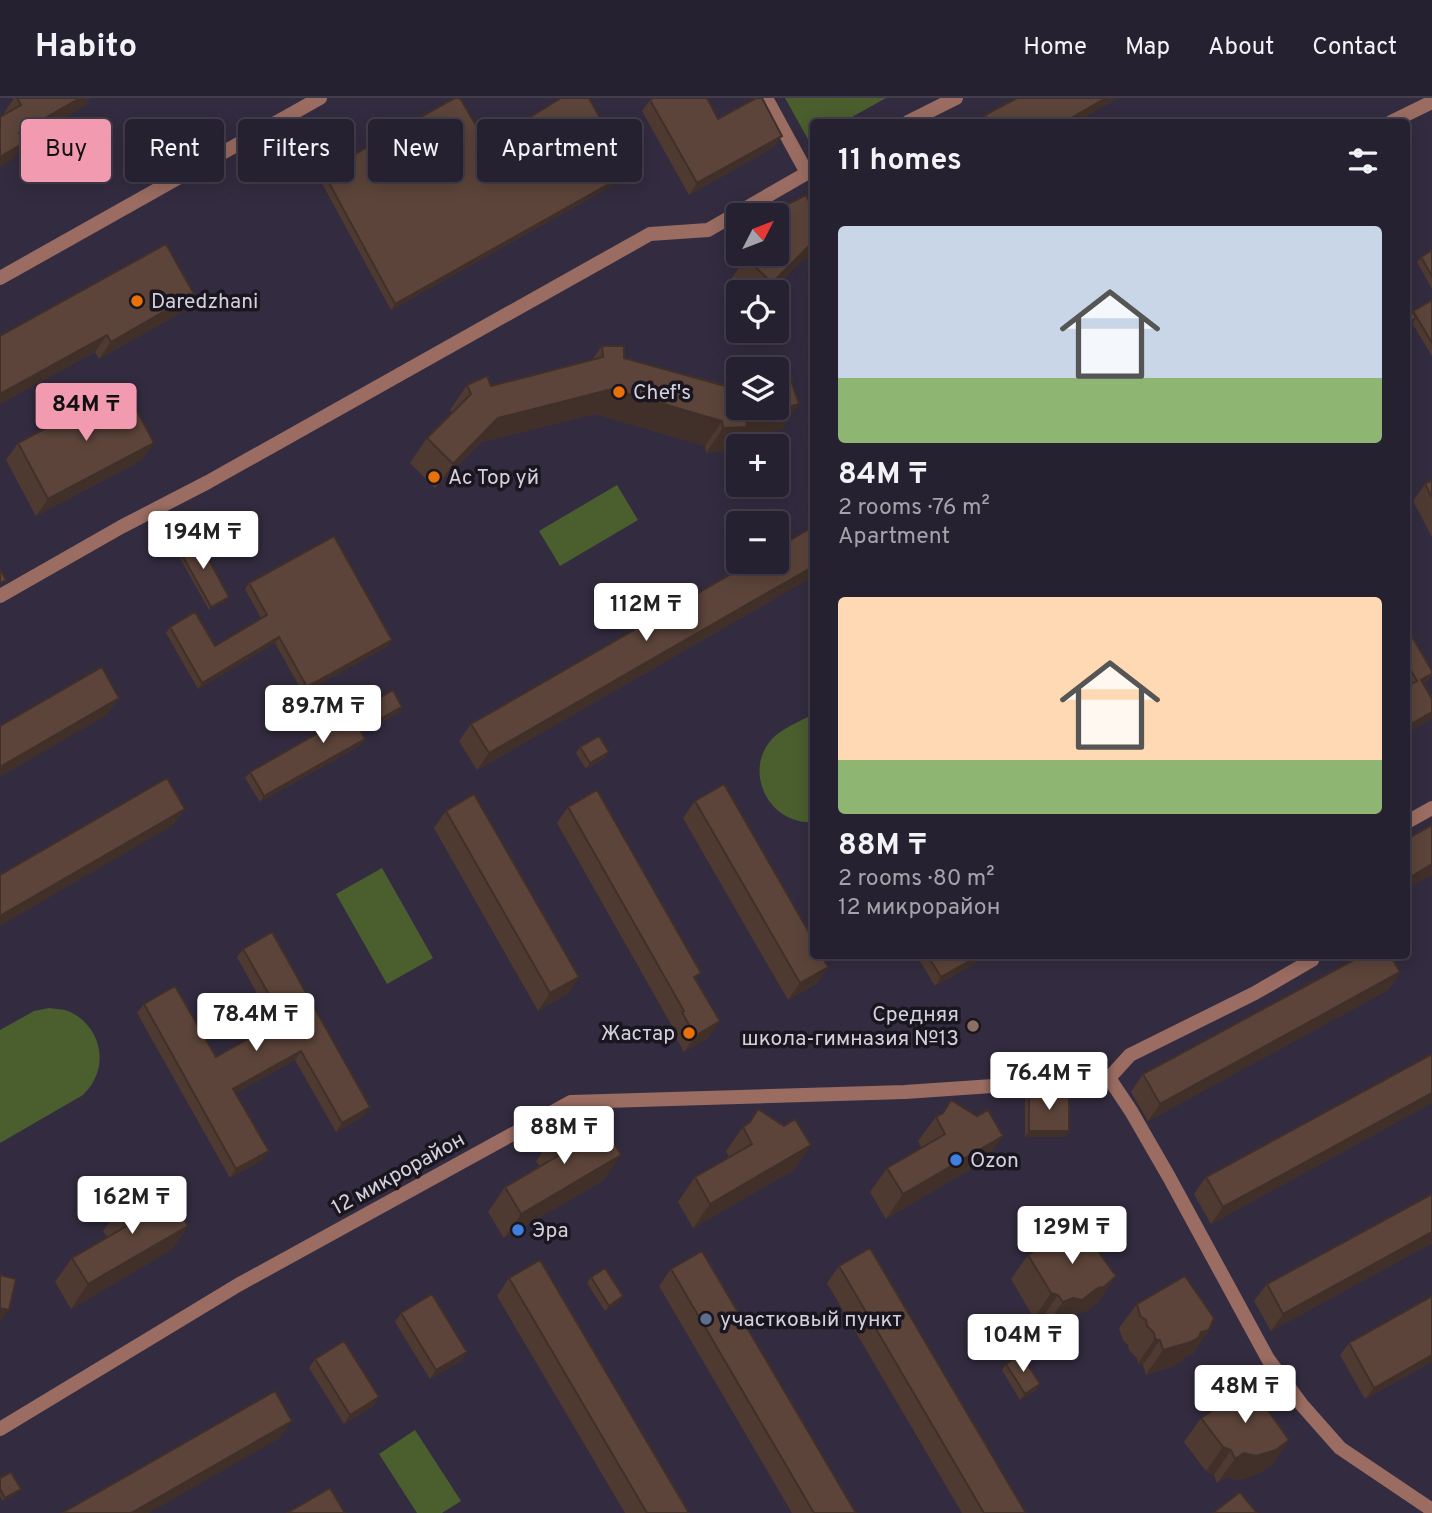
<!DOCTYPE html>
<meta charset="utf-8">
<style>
body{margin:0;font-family:Overpass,sans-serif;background:#322e3c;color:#f1f3f6;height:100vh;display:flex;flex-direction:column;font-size:26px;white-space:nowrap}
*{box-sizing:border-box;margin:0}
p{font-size:23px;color:#a4a3ab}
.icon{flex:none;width:38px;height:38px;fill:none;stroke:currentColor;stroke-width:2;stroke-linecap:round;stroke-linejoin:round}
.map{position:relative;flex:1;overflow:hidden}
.sheet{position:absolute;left:810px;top:21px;width:600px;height:840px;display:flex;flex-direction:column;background:#262130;border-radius:7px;box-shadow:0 4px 18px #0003,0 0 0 2px #423e4c}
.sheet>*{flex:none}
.top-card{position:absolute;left:21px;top:21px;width:665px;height:63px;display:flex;gap:14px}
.needle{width:46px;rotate:48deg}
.fabs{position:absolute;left:726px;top:105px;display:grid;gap:14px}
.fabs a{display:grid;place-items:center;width:63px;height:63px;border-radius:7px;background:#262130;box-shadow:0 4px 18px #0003,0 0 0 2px #423e4c;font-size:35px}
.price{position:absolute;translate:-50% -60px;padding:0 16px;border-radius:7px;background:#fff;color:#222;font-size:23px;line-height:46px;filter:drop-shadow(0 2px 4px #0008)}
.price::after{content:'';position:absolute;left:50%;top:42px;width:21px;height:16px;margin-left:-10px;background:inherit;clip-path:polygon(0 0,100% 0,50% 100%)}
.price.selected{background:#f29aaf;color:#111}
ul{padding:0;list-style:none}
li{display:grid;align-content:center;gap:14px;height:371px;padding:0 28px}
li span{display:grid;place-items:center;height:217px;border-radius:7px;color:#555}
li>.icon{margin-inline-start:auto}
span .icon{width:126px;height:126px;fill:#fffc;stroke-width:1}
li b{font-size:30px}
h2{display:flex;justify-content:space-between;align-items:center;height:84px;padding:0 28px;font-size:30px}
.tag{padding:0 24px;border-radius:7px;background:#262130;box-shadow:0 4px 18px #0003,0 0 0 2px #423e4c;font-size:24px;line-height:63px}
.tag.selected{background:#f29aaf;color:#111}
header{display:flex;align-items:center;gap:42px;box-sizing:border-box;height:98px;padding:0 35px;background:#262130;border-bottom:2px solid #423e4c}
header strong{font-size:33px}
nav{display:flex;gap:38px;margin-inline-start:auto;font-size:24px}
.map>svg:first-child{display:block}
.green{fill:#4a5e2e}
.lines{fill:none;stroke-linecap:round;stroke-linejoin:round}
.minor{stroke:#9b6d62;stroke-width:14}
.tertiary{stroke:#9b6d62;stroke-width:14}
.wall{fill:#4f3a32}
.shaded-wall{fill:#403029}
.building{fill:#5c443a;stroke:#403029;stroke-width:2}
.food-dot{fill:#e8710a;stroke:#19161f;stroke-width:2.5}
.education-dot{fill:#8d6e63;stroke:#19161f;stroke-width:2.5}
.shop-dot{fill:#3f7fe0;stroke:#19161f;stroke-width:2.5}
.service-dot{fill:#5c6f8a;stroke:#19161f;stroke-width:2.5}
.labels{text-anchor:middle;stroke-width:7;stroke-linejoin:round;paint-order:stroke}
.poi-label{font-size:21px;fill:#d4d0dd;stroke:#19161f;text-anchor:start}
.street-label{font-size:21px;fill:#d4d0dd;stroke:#19161f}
</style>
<header>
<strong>Habito</strong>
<nav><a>Home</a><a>Map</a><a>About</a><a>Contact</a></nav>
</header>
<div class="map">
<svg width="1432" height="1415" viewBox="0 0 1432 1415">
<rect width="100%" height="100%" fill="#332c40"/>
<!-- green -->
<path class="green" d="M785,0H886L843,24H814V41L809,43Z
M617,387L638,422L560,468L539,433Z
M814,616V724C770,728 742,674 772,641C781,631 802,622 814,616Z
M382,770L433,860L387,886L336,796Z
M49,910C54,911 60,911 65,912C95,922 109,957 93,984C91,989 86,993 83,997L0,1045V932L34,913Z
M415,1332L461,1403L442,1415H417L379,1356Z"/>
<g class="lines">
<!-- minor -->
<path class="minor" d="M766,0L807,75L814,72
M908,24L956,0
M1391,24L1432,4
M0,498L121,429L208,384L650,136L708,132L807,75
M1407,724L1432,710
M1109,980L1131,1013L1169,1079L1268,1261L1302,1307L1340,1350L1432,1412
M1109,980L1130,957L1255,895L1312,862L1314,858
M0,1331L238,1187L571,1004L905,994L1109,980"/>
<!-- tertiary -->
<path class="tertiary" d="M0,180L320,0"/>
</g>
<!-- wall -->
<path class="wall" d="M14,0H90L84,8L24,43L25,44L12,62L4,15Z
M1017,0H1118L1076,24H980L985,17Z
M650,2L718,21L774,49L689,97L642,13Z
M487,46L630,74L626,80L391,212L319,80L323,74Z
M806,97L801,163L770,194H739L729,184L746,160L777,156V120L786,107Z
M1432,152V191L1417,164L1421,159Z
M194,196L182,214L99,261L95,254L0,306V238Z
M1432,202V258L1412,225L1407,229V205L1412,214Z
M602,248L624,260L799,306L782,331L736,345L730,353L706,355L705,348L595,316L481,344L435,390L410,365L427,340L452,316L450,312L467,287L491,288L592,262Z
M18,345L142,362L36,418L6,362Z
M1432,382V439L1413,403L1425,386Z
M814,428V478L477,672L459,643L471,626Z
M177,448L227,502L209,512L175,451Z
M249,485L388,548L303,595L275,545L198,591L166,535L170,529L215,548L261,520L245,491Z
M1407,530L1432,573V577L1424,587L1432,601V619L1430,622L1407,635Z
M398,615L362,635L365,641L361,647L260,704L245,680L250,674Z
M580,649L605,660L586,671L576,655Z
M695,703L828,869L816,886L788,902L683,720Z
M568,709L696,882L709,939L684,954L671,930L672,928L557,725Z
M446,713L579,879L567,896L538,913L434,730Z
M243,851L364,1018L336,1034L295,962L236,995L269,1053L262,1062L230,1080L137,915L144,906L216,959L274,926L237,859Z
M920,858H988L935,888L918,860Z
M1400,874L1388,892L1148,1023L1131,994L1143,976Z
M1432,956V1005L1211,1126L1194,1096L1206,1079Z
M1029,995L1069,1033L1065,1039H1025V1001Z
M951,1002L986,1062L886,1121L870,1094L887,1070L922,1050L918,1043L936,1019L941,1016Z
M758,1011L794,1072L693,1130L678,1104L695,1079L729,1059L726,1053L743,1029L748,1025Z
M569,1021L604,1082L504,1140L488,1114L505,1089L540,1069L536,1063L553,1038L559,1035Z
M136,1092L188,1128L171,1152L71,1211L55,1184L72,1160L107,1139L103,1133L121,1109L126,1106Z
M1432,1096V1145L1271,1233L1254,1203L1267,1186Z
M1028,1157L1099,1203L1087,1213L1080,1214L1064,1226L1056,1225L1046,1228L1041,1221L1034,1220L1011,1181Z
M839,1168L1026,1415H962L827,1185Z
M671,1171L856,1415H792L659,1188Z
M591,1179L619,1204L605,1213L587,1185Z
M509,1180L689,1415H625L497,1198Z
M1137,1206L1209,1232L1192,1257L1186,1258L1182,1263L1174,1268L1146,1277L1143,1267L1138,1265L1137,1260L1129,1252L1128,1247L1123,1242L1119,1230Z
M401,1215L467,1254L461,1263L430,1281L395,1224Z
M1349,1245L1432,1264L1365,1301L1340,1257Z
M315,1261L379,1299L373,1308L344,1326L309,1270Z
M1006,1266L1040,1286L1036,1292L1020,1302L1002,1272Z
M1201,1320L1289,1342L1272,1367L1258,1376L1239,1382L1227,1379L1217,1385L1214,1377L1206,1373L1184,1344Z
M0,1380L21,1391L19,1394L3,1403L0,1398Z"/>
<!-- shaded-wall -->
<path class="shaded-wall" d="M80,0H90L84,8L7,52L19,35Z
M1106,0H1118L1076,24H1064Z
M782,38L774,49L689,97L697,85Z
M25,44L12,62L0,69V59Z
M630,74L626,80L391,212L395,206Z
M814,143V160L801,163L770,194H765L772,185Z
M194,196L182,214L99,261L111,244Z
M1416,220L1412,226L1407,229V225Z
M107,237L95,254L0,306V296Z
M612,291L722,323L705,348L595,316L481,344L435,390L453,366L498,320Z
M799,306L782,331L736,345L730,353L706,355L723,330Z
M154,345L142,362L36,418L48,401Z
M814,468V478L477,672L489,655Z
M229,499L227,502L209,512L211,509Z
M279,539L275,545L198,591L202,585Z
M392,542L388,548L303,595L307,589Z
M1432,576L1425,587L1413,594L1421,582Z
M119,600L107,617L0,679V669Z
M402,609L398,615L356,638L360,632Z
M1432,614V619L1430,622L1407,635V628Z
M365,641L361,647L260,704L264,698Z
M609,654L605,660L586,671L590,665Z
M185,711L172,728L0,828V818Z
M1432,766V777L1407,791V781Z
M979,858H988L935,888L941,879Z
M828,869L816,886L788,902L800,885Z
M1400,874L1388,892L1148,1023L1160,1006Z
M579,879L567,896L538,913L550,895Z
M720,923L709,939L684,954L695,938Z
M301,953L295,962L227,1000L233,991Z
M1432,995V1005L1211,1126L1223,1109Z
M370,1009L364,1018L336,1034L342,1025Z
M1029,1033H1069L1065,1039H1025Z
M1003,1038L986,1062L886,1121L903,1096Z
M811,1047L794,1072L693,1130L710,1106Z
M269,1053L262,1062L230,1080L236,1071Z
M621,1057L604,1082L504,1140L521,1116Z
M188,1128L171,1152L71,1211L88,1186Z
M1432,1134V1145L1271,1233L1283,1216Z
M1116,1178L1099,1203L1087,1213L1080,1214L1064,1226L1056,1225L1046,1228L1063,1204L1098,1190Z
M1051,1195L1058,1197L1041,1221L1034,1220Z
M623,1198L619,1204L605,1213L609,1208Z
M0,1210L9,1212L0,1224Z
M1209,1232L1192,1257L1186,1258L1182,1263L1174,1268L1146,1277L1163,1252L1201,1234Z
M1155,1241L1160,1242L1143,1267L1138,1265Z
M467,1254L461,1263L430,1281L436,1272Z
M1432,1257V1264L1365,1301L1374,1290Z
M1040,1286L1036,1292L1020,1302L1025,1296Z
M379,1299L373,1308L344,1326L350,1317Z
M292,1323L280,1340L149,1415H131Z
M1289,1342L1272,1367L1258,1376L1239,1382L1227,1379L1217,1385L1235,1361L1244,1355Z
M1223,1349L1231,1352L1214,1377L1206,1373Z
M21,1391L19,1394L3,1403L5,1400Z"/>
<!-- building -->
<path class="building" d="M17,0H80L19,35L25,44L0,59V19L21,7Z
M455,0H460L487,46L561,0H589L630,74L395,206L323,74Z
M653,0H707L718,21L756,0H762L782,38L697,85L650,2Z
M1017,0H1106L1064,24H989L985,17Z
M806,97L811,107L814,106V143L772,185L746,160L750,156H777V129L790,116L786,107Z
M166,146L194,196L111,244L107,237L0,296V238Z
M1432,152V178L1421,159Z
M1432,202V245L1413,213Z
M1407,205L1416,220L1407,225Z
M602,248H624V260L732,290L738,288V310H777V276L788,273L799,306L746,322L747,329L723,330L722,323L612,291L498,320L453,366L427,340L471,296L467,287L487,278L491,288L603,259Z
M124,288L154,345L48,401L18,345Z
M1432,382V399L1425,386Z
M814,428V468L489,655L471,626L752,464H777V450Z
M196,438L229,499L211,509L177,448Z
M334,438L392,542L307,589L279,539L202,585L170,529L195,514L215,548L267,517L249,485Z
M0,471L6,482L0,485Z
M1407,530L1432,573V576L1421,582L1432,601V614L1407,628V588L1417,583L1407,565Z
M102,569L119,600L0,669V628Z
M393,592L402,609L360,632L365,641L264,698L250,674Z
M599,638L609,654L590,665L580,649Z
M167,680L185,711L0,818V777Z
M724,686L814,843V858H822L828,869L800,885L695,703Z
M597,692L701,875L694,879L720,923L695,938L682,914L684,913L568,709Z
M474,696L579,879L550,895L446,713Z
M1432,727V766L1407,781V741Z
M272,834L370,1009L342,1025L301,953L233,991L269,1053L236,1071L144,906L175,888L216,959L283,921L243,851Z
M928,858H979L941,879Z
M1361,858H1391L1400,874L1160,1006L1143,976Z
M1432,956V995L1223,1109L1206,1079Z
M1029,995H1069V1033H1029Z
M951,1002L977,1018L988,1012L1003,1038L903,1096L887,1070L945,1036L936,1019L943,1015Z
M758,1011L784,1028L795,1021L811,1047L710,1106L695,1079L752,1046L743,1029L750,1024Z
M569,1021L594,1038L606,1031L621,1057L521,1116L505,1089L563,1055L553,1038L560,1034Z
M136,1092L162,1108L173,1101L188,1128L88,1186L72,1160L130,1126L121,1109L128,1105Z
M1432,1096V1134L1283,1216L1267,1186Z
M1079,1127L1116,1178L1104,1189L1098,1190L1082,1202L1073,1200L1063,1204L1058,1197L1051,1195L1028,1157Z
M870,1150L1026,1415H984L839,1168Z
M702,1153L856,1415H814L671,1171Z
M540,1162L689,1415H647L509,1180Z
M605,1170L623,1198L609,1208L591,1179Z
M0,1177L16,1181L9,1212L0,1210Z
M1185,1178L1214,1220L1209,1232L1201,1234L1199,1239L1191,1244L1163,1252L1160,1242L1155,1241L1154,1235L1147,1228L1146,1222L1140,1218L1137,1206Z
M432,1196L467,1254L436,1272L401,1215Z
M1432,1198V1257L1374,1290L1349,1245Z
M344,1243L379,1299L350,1317L315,1261Z
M1021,1256L1040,1286L1025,1296L1006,1266Z
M1250,1287L1289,1342L1276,1352L1256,1358L1244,1355L1235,1361L1231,1352L1223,1349L1201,1320Z
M275,1293L292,1323L131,1415H62Z
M11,1374L21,1391L5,1400L0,1391V1380Z
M330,1390L345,1415H287Z
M1240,1394L1257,1415H1213Z"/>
<!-- markers -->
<g class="food-dot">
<circle cx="137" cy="203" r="7"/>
<circle cx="619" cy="294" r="7"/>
<circle cx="434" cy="379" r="7"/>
<circle cx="689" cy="935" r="7"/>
</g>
<circle class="education-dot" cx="973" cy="928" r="7"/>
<g class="shop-dot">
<circle cx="956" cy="1062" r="7"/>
<circle cx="518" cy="1132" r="7"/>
</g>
<circle class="service-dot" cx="706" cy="1221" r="7"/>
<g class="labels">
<!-- poi labels -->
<g class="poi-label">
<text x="151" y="210">Daredzhani</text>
<text x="633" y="301">Chef's</text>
<text x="448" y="386">Ас Тор уй</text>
<text x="959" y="923" text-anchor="end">Средняя<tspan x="959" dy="24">школа-гимназия №13</tspan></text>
<text x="675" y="942" text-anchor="end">Жастар</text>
<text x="970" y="1069">Ozon</text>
<text x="532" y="1139">Эра</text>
<text x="720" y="1228">участковый пункт</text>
</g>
<!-- street labels -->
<g class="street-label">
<text transform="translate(398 1075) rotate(-29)" y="7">12 микрорайон</text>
</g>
</g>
</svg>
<div class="fabs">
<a><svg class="needle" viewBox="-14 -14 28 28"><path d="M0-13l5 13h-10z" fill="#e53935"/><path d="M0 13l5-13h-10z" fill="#a4a3ab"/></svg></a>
<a><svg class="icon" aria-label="locate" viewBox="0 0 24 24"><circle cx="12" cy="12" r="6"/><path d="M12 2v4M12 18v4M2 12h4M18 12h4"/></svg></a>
<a><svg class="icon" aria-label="layers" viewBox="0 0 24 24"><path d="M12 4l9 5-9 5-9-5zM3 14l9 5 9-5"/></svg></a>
<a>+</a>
<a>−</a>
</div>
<b class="price selected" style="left:86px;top:345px">84M ₸</b>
<b class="price" style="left:203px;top:473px">194M ₸</b>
<b class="price" style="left:646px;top:545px">112M ₸</b>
<b class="price" style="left:323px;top:647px">89.7M ₸</b>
<b class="price" style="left:256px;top:955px">78.4M ₸</b>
<b class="price" style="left:1049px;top:1014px">76.4M ₸</b>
<b class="price" style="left:564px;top:1068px">88M ₸</b>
<b class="price" style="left:132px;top:1138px">162M ₸</b>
<b class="price" style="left:1072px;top:1168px">129M ₸</b>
<b class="price" style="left:1023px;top:1276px">104M ₸</b>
<b class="price" style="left:1245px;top:1327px">48M ₸</b>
<div class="top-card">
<a class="tag selected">Buy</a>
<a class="tag">Rent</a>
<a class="tag">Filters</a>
<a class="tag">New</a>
<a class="tag">Apartment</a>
</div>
<section class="sheet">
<h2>11 homes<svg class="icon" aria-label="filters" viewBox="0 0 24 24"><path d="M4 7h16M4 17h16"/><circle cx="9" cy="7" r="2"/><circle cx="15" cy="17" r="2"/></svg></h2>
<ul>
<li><span style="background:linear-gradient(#c9d6e8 70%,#8fb573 0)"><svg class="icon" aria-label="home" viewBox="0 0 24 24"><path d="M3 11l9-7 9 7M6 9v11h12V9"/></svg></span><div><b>84M ₸</b><p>2 rooms · 76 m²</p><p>Apartment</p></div></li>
<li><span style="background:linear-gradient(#ffd9b3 75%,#8fb573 0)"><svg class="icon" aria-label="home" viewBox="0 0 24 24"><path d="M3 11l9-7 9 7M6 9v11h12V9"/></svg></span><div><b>88M ₸</b><p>2 rooms · 80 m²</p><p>12 микрорайон</p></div></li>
</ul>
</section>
</div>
